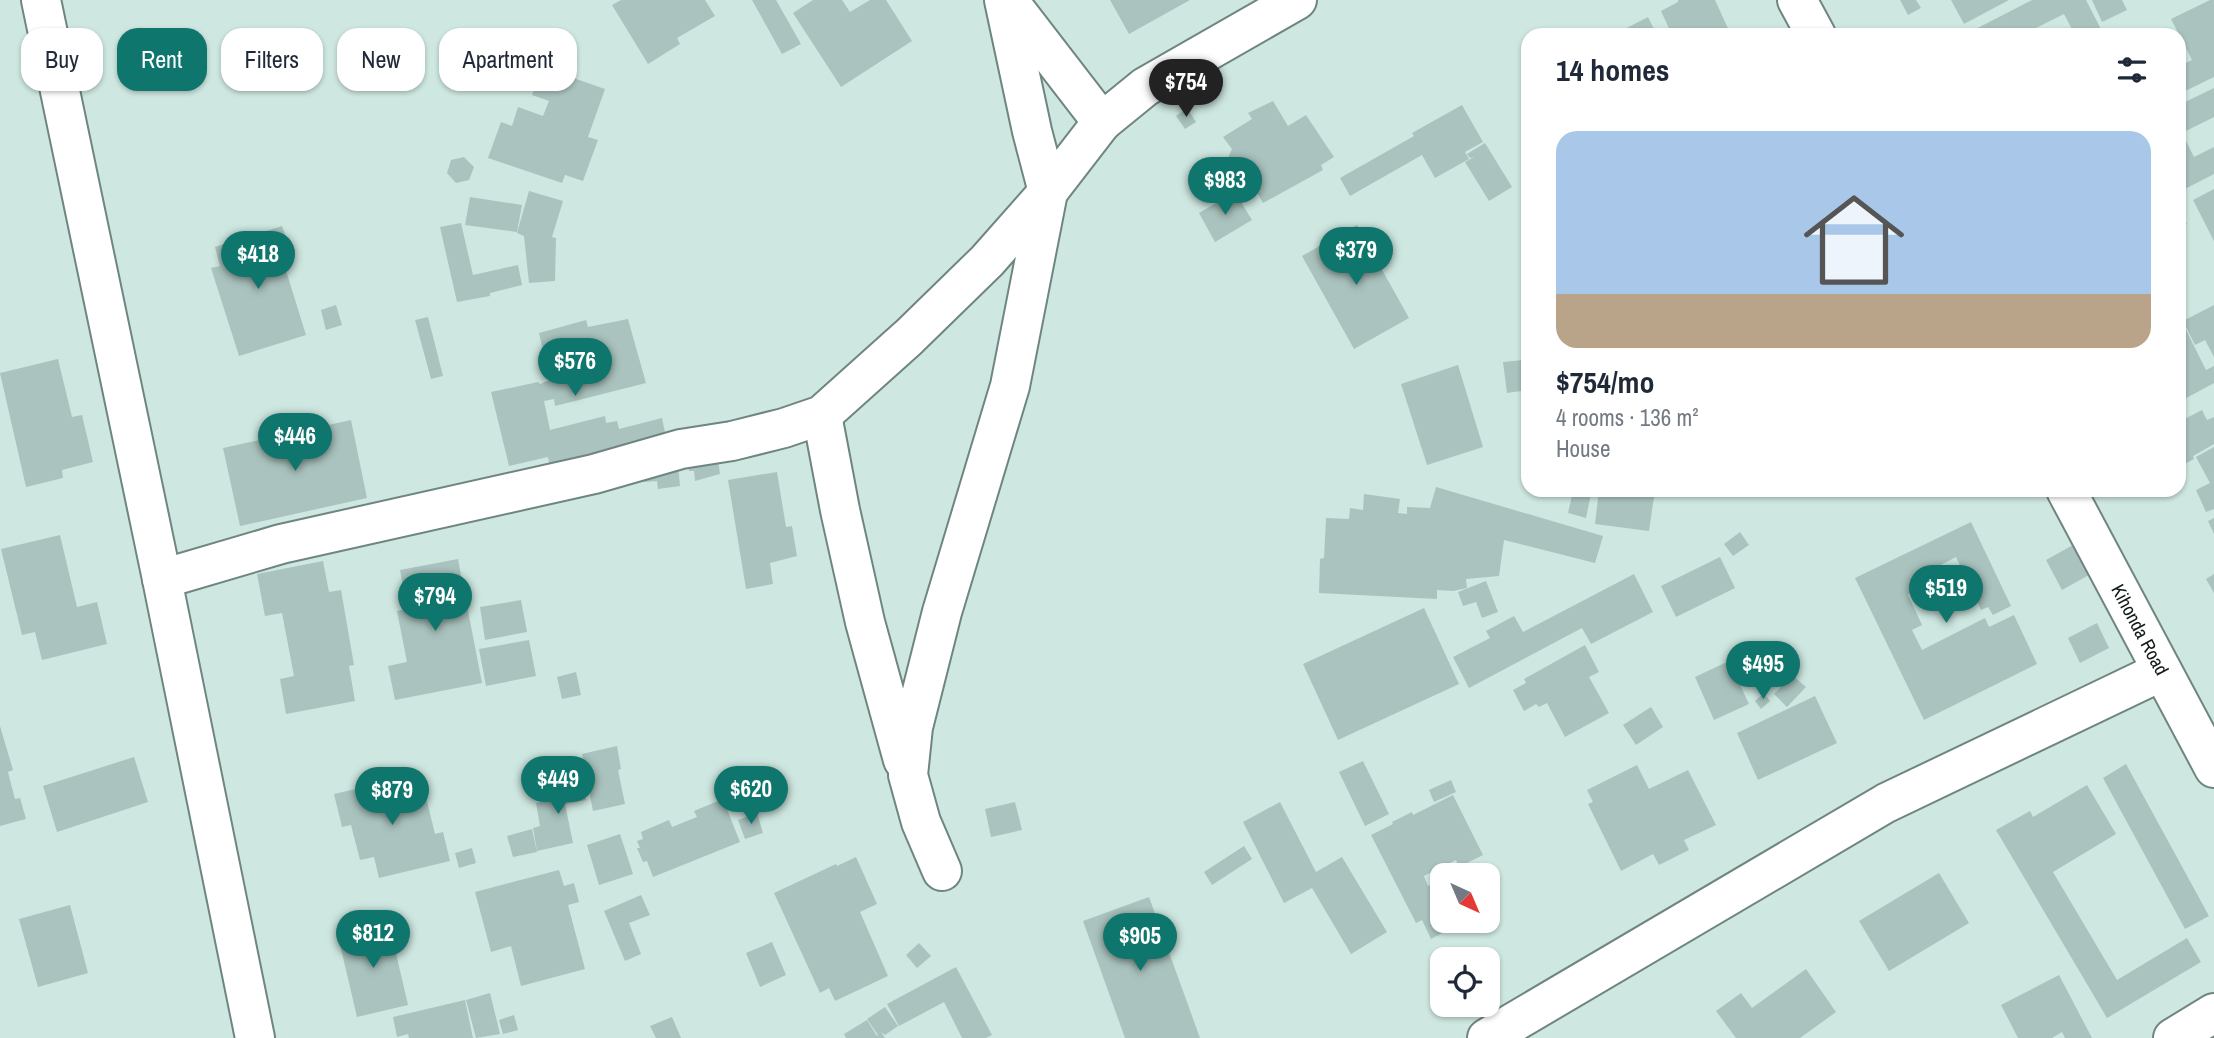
<!DOCTYPE html>
<meta charset="utf-8">
<style>
body{margin:0;font-family:"Archivo Narrow",sans-serif;background:#f6f6f7;color:#1f2937;height:100vh;display:flex;flex-direction:column;font-size:26px;white-space:nowrap}
*{box-sizing:border-box;margin:0}
p{font-size:23px;color:#747a83}
.icon{flex:none;width:38px;height:38px;fill:none;stroke:currentColor;stroke-width:2;stroke-linecap:round;stroke-linejoin:round}
.map{position:relative;flex:1;overflow:hidden}
.sheet{position:absolute;left:1521px;top:28px;width:665px;height:469px;display:flex;flex-direction:column;background:#fff;border-radius:21px;box-shadow:0 2px 5px #0004}
.sheet>*{flex:none}
.top-card{position:absolute;left:21px;top:28px;width:665px;height:63px;display:flex;gap:14px}
.needle{width:46px;rotate:136deg}
.buttons{position:absolute;left:1430px;top:863px;display:grid;gap:14px}
.buttons a{display:grid;place-items:center;width:70px;height:70px;border-radius:14px;background:#fff;box-shadow:0 2px 5px #0004;font-size:35px}
.price{position:absolute;translate:-50% -60px;padding:0 16px;border-radius:24px;background:#0f766e;color:#fff;font-size:23px;line-height:46px;filter:drop-shadow(0 2px 4px #0008)}
.price::after{content:'';position:absolute;left:50%;top:42px;width:21px;height:16px;margin-left:-10px;background:inherit;clip-path:polygon(0 0,100% 0,50% 100%)}
.price.on{background:#222;color:#fff}
ul{padding:0;list-style:none}
li{display:grid;align-content:center;gap:14px;height:371px;padding:0 35px}
li span{display:grid;place-items:center;height:217px;border-radius:21px;color:#555}
li>.icon{margin-inline-start:auto}
span .icon{width:126px;height:126px;fill:#fffc;stroke-width:1}
li b{font-size:30px}
h2{display:flex;justify-content:space-between;align-items:center;height:84px;padding:0 35px;font-size:30px}
.tag{padding:0 24px;border-radius:21px;background:#fff;box-shadow:0 2px 5px #0004;font-size:24px;line-height:63px}
.tag.on{background:#0f766e;color:#fff}
.map>svg:first-child{display:block}
.building{fill:#aac3be}
.lines{fill:none;stroke-linecap:round;stroke-linejoin:round}
.minor-casing{stroke:#6f8581;stroke-width:42}
.minor{stroke:#fff;stroke-width:38}
.labels{text-anchor:middle;stroke-width:6;stroke-linejoin:round;paint-order:stroke}
.street-label{font-size:19px;fill:#121b19;stroke:#dbf4ef}
</style>
<div class="map">
<svg width="2214" height="1038" viewBox="0 0 2214 1038">
<rect width="100%" height="100%" fill="#cee7e1"/>
<!-- building -->
<path class="building" d="M621,0H705L715,16L677,38L680,44L648,64L612,5Z
M752,0H776L801,44L782,54Z
M813,0H842L850,12L870,0H886L912,41L841,87L793,13Z
M1110,0H1190L1129,34Z
M1678,0H1715L1731,35H1672L1661,11L1678,2Z
M1900,0H1916L1921,8L1908,15Z
M1951,0H2009L1964,24Z
M2032,0H2086L2104,35H2075L2064,14L2036,28L2040,35H1964Z
M2092,0H2122L2127,10L2102,22Z
M2210,0H2214V77L2179,94V66L2192,60L2171,19Z
M1648,17L1657,35H1613Z
M542,67L605,89L588,137L598,140L583,181L565,175L562,183L488,158L501,122L512,126L518,107L543,116L549,101L532,95Z
M2214,88V117L2182,133L2194,157L2214,147V174L2181,191L2179,187V105Z
M1273,101L1288,126L1306,115L1334,157L1321,165L1323,170L1263,203L1251,182L1245,185L1236,181L1232,176L1227,160L1232,149L1223,137L1252,119L1248,113Z
M1462,105L1483,142L1465,152L1469,159L1435,178L1422,155L1350,196L1340,178L1414,136L1412,133Z
M1187,108L1196,122L1185,129L1176,116Z
M1485,143L1512,187L1489,201L1465,162L1474,157L1470,158L1467,154Z
M464,157L474,167L469,180L456,183L447,173L451,160Z
M2214,189V241L2193,200Z
M529,191L563,201L552,237L556,238L555,281L529,283L524,236L517,233Z
M1235,192L1252,220L1215,242L1199,213Z
M470,197L522,205L517,232L465,225Z
M2179,209L2187,224L2179,229Z
M461,223L473,275L518,265L522,285L490,293V296L457,302L440,227Z
M1357,225L1409,318L1354,349L1302,256Z
M282,226L294,261L284,264L306,335L239,356L211,268L220,266L215,247Z
M336,305L342,325L326,330L321,310Z
M2214,305V357L2205,340L2195,345L2183,321Z
M428,317L443,376L431,379L415,320Z
M628,319L646,383L555,406L554,399L544,401L550,430L605,416L606,423L617,421L619,429L662,418L666,437L551,473L548,457L509,466L491,392L538,382L540,384L550,380L539,333L586,320L588,327Z
M2185,328L2206,370L2214,366V383L2179,402V331Z
M58,359L72,417L82,415L93,462L62,470L63,478L26,487L0,373Z
M1523,360L1527,390L1507,393L1503,362Z
M1458,365L1483,447L1427,465L1401,384Z
M2202,410L2207,420L2214,417V444L2193,456L2194,459L2179,467V422Z
M351,420L367,498L240,526L223,448Z
M2214,447V509L2206,512L2196,490L2210,483L2196,457Z
M688,457L718,460L720,474L695,481L694,471H689Z
M678,465L680,486L658,489L657,481L644,482L643,471Z
M777,472L786,527L792,526L797,556L770,563L773,584L746,589L728,480Z
M1436,487L1603,536L1595,563L1504,540L1499,576L1466,579L1467,588L1453,591L1437,590V599L1319,593L1320,559L1324,558L1326,518L1349,519L1350,508L1363,510L1364,494L1400,499L1398,513L1407,514V507L1430,508Z
M1599,490H1655L1649,531L1595,524Z
M1573,491L1591,494L1586,518L1568,513Z
M2214,518V534L2208,521Z
M1971,522L2011,606L1993,615L1988,607L1981,610L1956,557L1916,578L1921,588L1908,595L1922,625L1912,630L1922,650L1985,618L1989,627L2014,615L2037,664L1924,720L1855,578Z
M1740,532L1749,545L1733,556L1724,544Z
M60,535L77,607L97,602L107,644L42,660L35,632L22,635L1,549Z
M2073,545L2089,575L2062,590L2046,560Z
M1720,557L1735,588L1676,617L1661,586Z
M458,559L482,683L395,700L388,666L407,662L397,611L407,609L400,570Z
M323,561L329,592L341,590L354,665L349,666L355,701L286,714L280,679L294,676L282,613L265,616L257,574Z
M1634,574L1653,612L1591,644L1582,628L1469,688L1453,657L1490,638L1486,631L1514,616L1523,632Z
M2214,574V593L2206,579Z
M1486,581L1498,612L1482,618L1476,602L1463,606L1458,592Z
M521,600L527,632L485,640L480,607Z
M1424,608L1459,684L1338,740L1303,664Z
M2097,623L2109,648L2080,663L2068,638Z
M529,640L536,676L486,686L479,649Z
M1585,645L1599,672L1589,677L1609,713L1565,737L1547,703L1539,707L1536,704L1524,711L1513,690L1526,683L1524,679Z
M1729,661L1749,704L1714,720L1695,677Z
M576,672L581,695L562,699L557,677Z
M1792,675L1806,687L1787,707L1774,694Z
M1764,693L1770,701L1761,709L1755,701Z
M1815,696L1837,743L1758,780L1737,733Z
M1651,707L1663,727L1636,745L1623,725Z
M0,726L13,770L8,772L15,799L20,798L26,819L0,826Z
M617,746L621,769L618,770L625,804L593,811L582,754Z
M134,757L148,802L57,832L43,786Z
M1363,761L1389,814L1365,826L1339,772Z
M2126,764L2209,916L2185,929L2103,778Z
M1637,765L1649,789L1688,770L1716,825L1684,840L1689,850L1659,865L1653,854L1621,871L1588,804L1593,802L1587,790Z
M581,775L586,800L565,804L573,843L537,851L533,828L540,826L536,803L564,797L561,779Z
M403,778L406,793L424,789L435,834L443,832L450,861L379,878L374,857L360,860L351,825L342,827L334,794Z
M1451,780L1456,792L1434,802L1429,790Z
M2087,785L2116,834L2053,872L2117,980L2187,938L2201,962L2107,1018L1996,830L2030,811L2033,817Z
M1453,795L1483,855L1459,867L1456,860L1424,876L1428,886L1442,880V920H1453L1456,926L1431,939L1422,920L1416,923L1371,835L1393,824L1392,822L1412,812L1413,815Z
M723,799L740,842L653,877L647,861L643,862L637,848H640L637,841L643,839L641,832L669,820L672,827L697,817L694,811Z
M1015,802L1022,830L991,837L985,809Z
M1280,802L1316,872L1342,857L1387,932L1351,954L1312,888L1284,903L1243,822Z
M757,813L763,833L745,839L738,820Z
M532,829L537,852L513,857L507,836Z
M620,834L633,874L599,885L587,845Z
M1244,846L1252,859L1212,885L1204,872Z
M472,848L476,863L459,868L455,853Z
M856,857L877,904L860,912L888,976L835,1001L829,988L820,993L774,893L836,864L837,866Z
M559,870L564,886L574,883L579,902L568,905L585,969L521,986L511,946L491,952L475,892Z
M1939,873L1969,923L1889,971L1859,921Z
M641,895L650,915L629,923L641,954L625,961L604,911Z
M1149,897L1200,1038H1125L1083,921Z
M70,905L88,973L38,987L19,919Z
M389,923L408,1005L357,1017L338,936Z
M772,942L786,975L760,987L746,953Z
M919,943L931,956L917,968L906,955Z
M956,967L992,1035L986,1038H962L944,1002L899,1026L887,1004Z
M1806,969L1836,1012L1800,1038H1736L1716,1011L1741,993L1752,1008Z
M2059,975L2092,1038H2065L2062,1032L2052,1038H2018L2001,1005Z
M490,993L500,1034L476,1038L466,1000Z
M465,1000L473,1038H409L408,1034L397,1037L393,1017Z
M885,1007L898,1026L885,1035L881,1032L885,1038H846L844,1034L867,1020L877,1036L878,1035L867,1019Z
M514,1015L518,1030L503,1034L499,1020Z
M672,1017L681,1038H656L650,1026Z"/>
<g class="lines">
<defs>
<g id="minor">
<path d="M41,0L162,579L255,1038"/>
<path d="M1797,0L1816,35"/>
<path d="M1011,4L1102,122L1145,87L1297,0"/>
<path d="M822,415L840,510L865,622L903,760"/>
<path id="s1" d="M2066,490L2214,768"/>
<path d="M162,579L281,544L594,474L681,449L732,441L784,428L822,415L909,337L987,261L1048,192L1102,122"/>
<path d="M942,871L921,822L908,775L913,727L942,612L1010,386L1048,192L1032,131L1004,0"/>
<path d="M1487,1038L1886,803L2162,671"/>
<path d="M2173,1038L2214,1013"/>
</g>
</defs>
<!-- minor casing -->
<use href="#minor" class="minor-casing"/>
<!-- minor -->
<use href="#minor" class="minor"/>
</g>
<g class="labels">
<!-- street labels -->
<g class="street-label">
<text dy="7" stroke="none"><textPath href="#s1" startOffset="158">Kihonda Road</textPath></text>
</g>
</g>
</svg>
<div class="buttons">
<a><svg class="needle" viewBox="-14 -14 28 28"><path d="M0-13l5 13h-10z" fill="#e53935"/><path d="M0 13l5-13h-10z" fill="#747a83"/></svg></a>
<a><svg class="icon" aria-label="locate" viewBox="0 0 24 24"><circle cx="12" cy="12" r="6"/><path d="M12 2v4M12 18v4M2 12h4M18 12h4"/></svg></a>
</div>
<b class="price on" style="left:1186px;top:119px">$754</b>
<b class="price" style="left:1225px;top:217px">$983</b>
<b class="price" style="left:1356px;top:287px">$379</b>
<b class="price" style="left:258px;top:291px">$418</b>
<b class="price" style="left:575px;top:398px">$576</b>
<b class="price" style="left:295px;top:473px">$446</b>
<b class="price" style="left:1946px;top:625px">$519</b>
<b class="price" style="left:435px;top:633px">$794</b>
<b class="price" style="left:1763px;top:701px">$495</b>
<b class="price" style="left:558px;top:816px">$449</b>
<b class="price" style="left:751px;top:826px">$620</b>
<b class="price" style="left:392px;top:827px">$879</b>
<b class="price" style="left:373px;top:970px">$812</b>
<b class="price" style="left:1140px;top:973px">$905</b>
<div class="top-card">
<a class="tag">Buy</a>
<a class="tag on">Rent</a>
<a class="tag">Filters</a>
<a class="tag">New</a>
<a class="tag">Apartment</a>
</div>
<section class="sheet">
<h2>14 homes<svg class="icon" aria-label="filters" viewBox="0 0 24 24"><path d="M4 7h16M4 17h16"/><circle cx="9" cy="7" r="2"/><circle cx="15" cy="17" r="2"/></svg></h2>
<ul>
<li><span style="background:linear-gradient(#a9c7e8 75%,#b9a48a 0)"><svg class="icon" aria-label="home" viewBox="0 0 24 24"><path d="M3 11l9-7 9 7M6 9v11h12V9"/></svg></span><div><b>$754/mo</b><p>4 rooms · 136 m²</p><p>House</p></div></li>
</ul>
</section>
</div>
